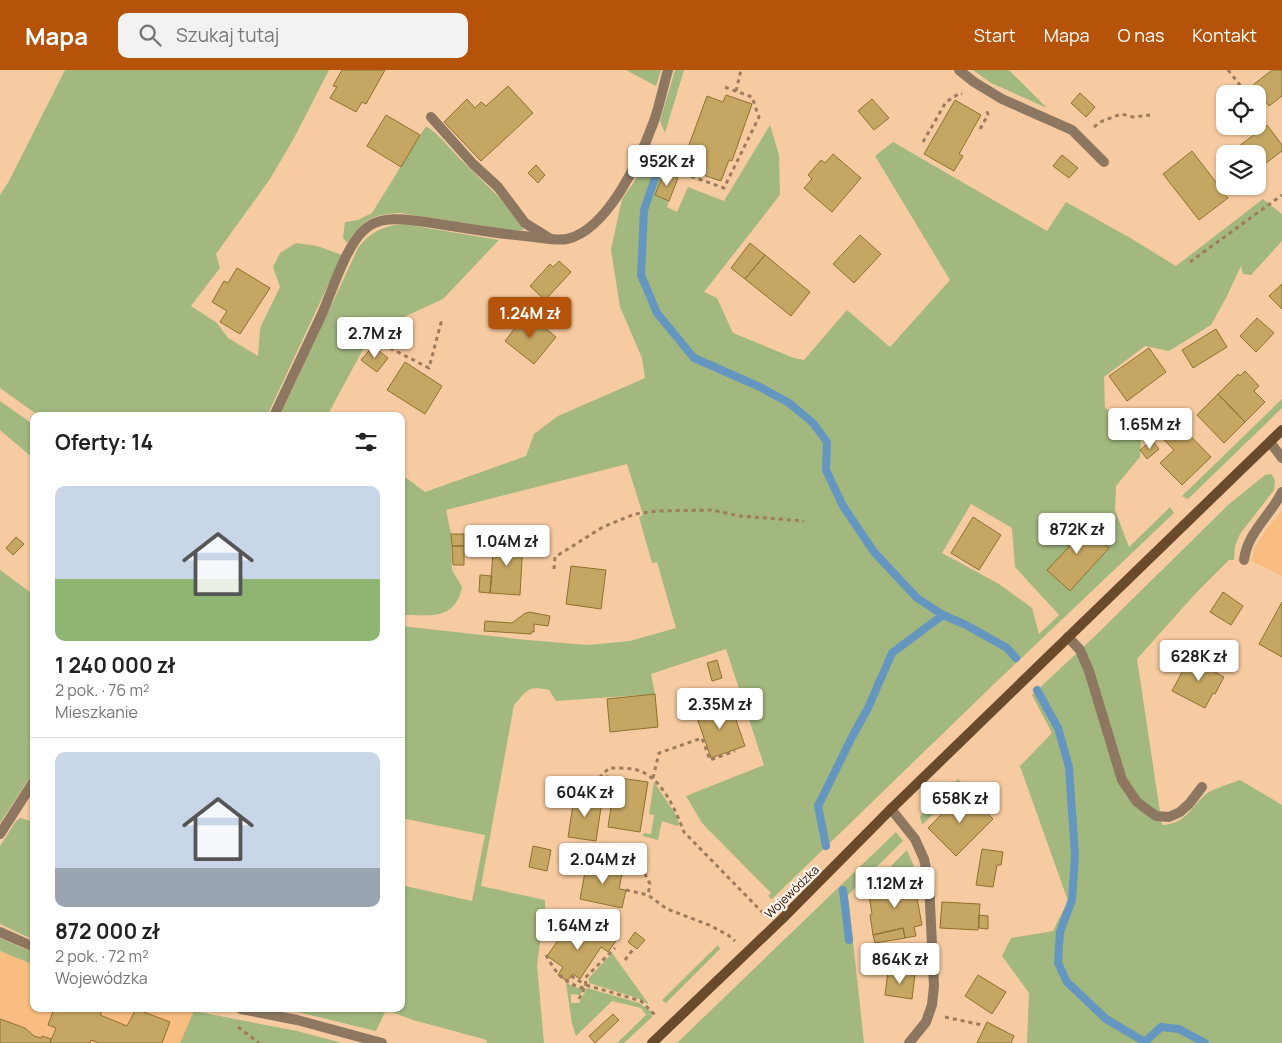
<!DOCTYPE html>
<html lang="pl">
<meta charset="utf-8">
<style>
body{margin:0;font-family:Manrope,sans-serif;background:#f2f2f2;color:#222;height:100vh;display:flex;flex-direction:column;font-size:19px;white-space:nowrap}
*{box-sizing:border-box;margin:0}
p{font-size:16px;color:#767676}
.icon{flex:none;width:28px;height:28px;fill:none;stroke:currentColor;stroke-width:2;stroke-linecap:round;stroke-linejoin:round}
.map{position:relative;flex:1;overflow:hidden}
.sheet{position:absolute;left:30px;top:342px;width:375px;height:600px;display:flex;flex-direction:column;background:#fff;border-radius:10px;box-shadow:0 1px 4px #0004}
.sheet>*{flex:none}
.buttons{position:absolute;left:1216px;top:15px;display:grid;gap:10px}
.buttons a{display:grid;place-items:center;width:50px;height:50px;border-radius:10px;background:#fff;box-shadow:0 1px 4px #0004;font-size:25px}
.price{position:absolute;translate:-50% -42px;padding:0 11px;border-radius:5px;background:#fff;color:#222;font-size:16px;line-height:32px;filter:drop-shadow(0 1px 2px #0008)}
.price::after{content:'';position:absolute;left:50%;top:30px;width:15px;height:11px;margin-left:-8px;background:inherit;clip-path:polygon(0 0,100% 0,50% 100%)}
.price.selected{background:#b45309;color:#fff}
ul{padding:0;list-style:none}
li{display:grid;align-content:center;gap:10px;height:265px;padding:0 25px}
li+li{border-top:1px solid #e0e0e0}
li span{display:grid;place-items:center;height:155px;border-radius:10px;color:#555}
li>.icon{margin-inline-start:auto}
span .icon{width:90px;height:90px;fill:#fffc;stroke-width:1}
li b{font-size:21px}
h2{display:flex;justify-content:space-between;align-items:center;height:60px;padding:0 25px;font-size:21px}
header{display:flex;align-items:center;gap:30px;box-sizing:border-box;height:70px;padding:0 25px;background:#b45309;color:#fff}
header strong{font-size:24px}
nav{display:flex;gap:28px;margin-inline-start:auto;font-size:18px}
.search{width:350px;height:45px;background:#f2f2f2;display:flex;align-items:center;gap:12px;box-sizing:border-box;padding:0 18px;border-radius:10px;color:#767676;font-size:19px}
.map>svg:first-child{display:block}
.built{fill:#f9bd81}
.green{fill:#a2b87f;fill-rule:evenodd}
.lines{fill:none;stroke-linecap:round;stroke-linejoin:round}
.stream{stroke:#6596c0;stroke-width:8}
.building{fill:#c5a663;stroke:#8e712d}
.path{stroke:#9d7c5d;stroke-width:3;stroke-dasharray:4 4;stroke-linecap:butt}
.service{stroke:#8d7761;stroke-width:10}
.minor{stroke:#8d7761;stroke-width:10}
.secondary{stroke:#694a2a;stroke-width:10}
.labels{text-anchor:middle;stroke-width:4.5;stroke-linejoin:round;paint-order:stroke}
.street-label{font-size:12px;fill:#241100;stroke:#fff3e9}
</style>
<header>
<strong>Mapa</strong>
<div class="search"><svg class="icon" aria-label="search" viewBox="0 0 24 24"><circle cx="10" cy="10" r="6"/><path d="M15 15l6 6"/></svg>Szukaj tutaj</div>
<nav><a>Start</a><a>Mapa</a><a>O nas</a><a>Kontakt</a></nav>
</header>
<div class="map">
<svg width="1282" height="973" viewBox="0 0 1282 973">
<rect width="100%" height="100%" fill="#f7cba1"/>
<!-- built -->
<path class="built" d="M1282,441V506L1252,491L1254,479L1264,462Z
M0,881L34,895V939H182L204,943L201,973H0Z"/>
<!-- green -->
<path class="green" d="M65,0H329L294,68L270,109L216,184L220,198L191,236L217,253L228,268L258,286L260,258L280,217L273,197L280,183L296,173L317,176L342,185L267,346H39L0,318V125L9,111Z
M626,0H661L656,16Z
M675,0H684L665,63L660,51Z
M973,0H1009L1047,38L991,13Z
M770,55L779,85L780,125L704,222L717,228L733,263L794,288L804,290L847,240L890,277L950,210L875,86L893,72L1047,161L1066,132L1132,169L1176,196L1263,129L1282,144V171L1251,205L1243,204L1241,196L1226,228L1211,255L1169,281L1145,276L1104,307L1105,338L1124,349L1141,370L1140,387L1116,416L1115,440L1129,477L1170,437L1174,443L993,615L772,829L768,826L771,823L702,753L686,726L764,695L726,579L651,604L655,624L556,631L549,620C528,615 527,620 514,635L481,816L545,830V838L537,895L544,973H486L487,970L413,950L386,940L376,961L285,939H401V815L472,831L485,765L401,748V556L527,570L588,575L630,571L676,558L657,492L652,493L639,447L643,445L627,394L446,440L451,464L452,500L462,517C455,551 430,545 401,545V404L425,422L526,386L534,364L558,346L645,308L642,288L620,237L611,180L622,129L636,109L648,84L660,80L651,85L647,96L664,103L655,125L669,131L667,137L677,142L688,117L724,131ZM971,434L1012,458L1015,497L1059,545L1039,564L1032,538L999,514L942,483Z
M426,56C440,65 450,79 462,91C484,113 508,133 524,160L517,161L400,143C372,144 363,150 347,173L343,168L345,152L358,150L372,143Z
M403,154L499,170L443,229L373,261L327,346H280L358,178C370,162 383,156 403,154Z
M1282,329V338L1188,429L1182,426Z
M0,331L34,355V389L0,360Z
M1271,404L1275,410L1274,420L1240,464L1235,476L1234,490H1229L1196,523L1137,589L1162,755C1186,754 1190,738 1206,724C1215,718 1230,714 1240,710L1282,735V973H1027L1029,923L1002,886L1011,868L1053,861L1068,831L1020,696L1052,663L1032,625L1093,568L1228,435L1265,405Z
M0,500L34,525V534L31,540L34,542V701L0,753Z
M958,709L964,715L922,755L920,746Z
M654,712L676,745L679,754L677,756L662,751L658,770L643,766L644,763L651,764L654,745L649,744Z
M20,748L34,752V870L0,854V776L16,751Z
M896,762L903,771L848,825L864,973H677Z
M907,780L918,806L871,816Z
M0,868L34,883V895L0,881Z
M718,875L720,879L666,933L664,932L662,930Z
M612,883L648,933V934L637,928L589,913V908Z
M566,913L583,920L580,925L571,924V933H579L587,918L639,933L650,941L651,940L652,947L624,973H617L646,945L641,938L612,931L576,966L572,954Z
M194,941L297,961L342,973H180Z"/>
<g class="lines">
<!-- stream -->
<path class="stream" d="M657,102L644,140L641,205L657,243L694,288L760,317L789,333L813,353L827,372L826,400L843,436L874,482L917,528L943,545L966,555L1007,578L1016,588
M1037,620L1058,658L1069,697L1075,785L1072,830L1060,862L1058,893L1067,912L1106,949L1145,972L1161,957L1179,959L1205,973
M826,776L818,736L852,667L868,638L892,583L943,545
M843,820L849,870"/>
</g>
<!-- building -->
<path class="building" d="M342,0H385L366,34L362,32L356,42L330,28L337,17L333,16Z
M1272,0H1282V26L1269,36L1253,15Z
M508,16L533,43L481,91L444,52L467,29L475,38L481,32L486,36Z
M1080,23L1095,37L1086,47L1071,33Z
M726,25L752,34L732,91L729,90L721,111L697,103L705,81L689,75L707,26L723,32Z
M872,29L889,48L874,60L858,41Z
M955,30L981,45L959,84L963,86L954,101L924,84Z
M386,45L420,65L401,97L367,76Z
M1267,55L1282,75V81L1258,99V84H1244L1239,76Z
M1192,81L1228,128L1199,150L1163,104Z
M833,84L861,108L832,142L804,118L812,109L808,105L821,90L825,93Z
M1062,85L1078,98L1069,108L1053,96Z
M536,95L545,105L538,113L528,103Z
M664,103L678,108L669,131L655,125Z
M860,165L881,184L854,213L833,194Z
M750,173L765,185L745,209L731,198Z
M765,185L810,222L791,246L745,209Z
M559,191L571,202L545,230L530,216L550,194L553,197Z
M237,198L270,218L240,264L220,252L227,241L212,232L224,211L228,213Z
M1282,214V239L1269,226Z
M527,243L556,267L534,294L505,271Z
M1257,248L1274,263L1256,282L1240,266Z
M1216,259L1227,277L1193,298L1182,280Z
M373,276L388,288L377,302L361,290Z
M1149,278L1166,302L1127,331L1109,306Z
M405,292L442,316L425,344L387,320Z
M1245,301L1259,316L1254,321L1265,332L1245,352L1218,324L1238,304L1240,306Z
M1218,324L1245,352L1224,373L1197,345Z
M1178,353L1211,387L1182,415L1160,393L1174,380L1162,368Z
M1152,370L1159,379L1147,389L1140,380Z
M973,447L1001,465L979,500L951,483Z
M1077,448L1109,478L1070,521L1047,500L1069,477L1059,468Z
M451,464H464V476H452Z
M16,467L24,474L13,485L6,478Z
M494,469L523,471L520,525L490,523Z
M452,476H464V495H453Z
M571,496L606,500L601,539L566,534Z
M480,505L492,506L490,523L479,522Z
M1223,522L1243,536L1231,555L1210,542Z
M1282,532V587L1259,574Z
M529,542L550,546L548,556L534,554V562H531V564L484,561L485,551L512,553L524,544Z
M1189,589L1204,597L1208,590L1218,595L1215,602L1224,607L1215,624L1213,623L1205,638L1172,621Z
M717,590L722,608L712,611L707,593Z
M655,624L658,657L610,662L607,629Z
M730,633L745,676L711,688L696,645Z
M606,706L648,712L640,762L608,757L611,737L601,736Z
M965,721L993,749L956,786L928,758Z
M580,724L597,727L596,731H602L596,771L568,767L574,728H579Z
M533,776L551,780L547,801L529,797Z
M982,779L1003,782L1001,795H997L993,817L976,815Z
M587,791L623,799L619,819L626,820L622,838L580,829Z
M914,812L922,855L914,857L916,866L905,868L903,858L873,865L870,845L872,844L868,820Z
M942,832L980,834L978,860L940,858Z
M979,845L988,846V859L979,858Z
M569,855L590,870L598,858L616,871L608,882L601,877L580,909L573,904L567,911L558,905L563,897L547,886Z
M903,858L905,868L875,873L873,865Z
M635,862L645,870L637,879L628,872Z
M888,901L915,904L912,929L885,925Z
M978,905L1006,922L992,944L965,926Z
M54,939H103L100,945L127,956L136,939L170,952L162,973H99L91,970L90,973H50L56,958L48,955Z
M613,944L619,950L595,973L589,966Z
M0,949L25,958L34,966L41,968L42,966L51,969L50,973H0Z
M987,952L1014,966L1011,973H977Z"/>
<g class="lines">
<!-- path -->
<path class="path" d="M1228,0L1247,24
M736,21L741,0
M1258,37L1264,46
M1094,57L1100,52L1121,44L1133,47L1150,45
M980,59L988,45L987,41
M923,72L946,32L960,23L962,24
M695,92L690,106L724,118L759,47L752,27L722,16
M671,106L679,82
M1190,192L1282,125
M390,278L429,298L442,249
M554,499L555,487L603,457L635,444L658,441L712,440L740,446L804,451
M653,708L659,683L702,668L710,690L735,681
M599,716L600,707L609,698C617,698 626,698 633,699C661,704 675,739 684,762L763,843
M638,800L644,802L650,814L648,825
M626,820L648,825L667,839L709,855L728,865L735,871
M546,885C556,903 561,910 581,918L586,915
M625,890L634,878
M571,906L586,915
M586,915L585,908L615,878
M579,929L586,915L641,931L656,946
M125,939L129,940
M945,947L982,955
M238,957L259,973"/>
<!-- service -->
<path class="service" d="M959,0L974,12L1002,29L1072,60L1104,92
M431,47L473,94L498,117L525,153L549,168
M1270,372L1282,388
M1244,490C1247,463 1270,446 1282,422
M1068,567L1080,580L1089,601L1122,710L1137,732L1156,746L1169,747L1180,742L1189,734L1202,717
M0,764L34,711"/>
<!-- minor -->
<path class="minor" d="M274,346C290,312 306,278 322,244C332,221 346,176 364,160C379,146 399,149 418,151C456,156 495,164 534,167C544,168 557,171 567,169C608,160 641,87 654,51C660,34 663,17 668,0
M891,739L915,769L924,789L929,813L934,916L932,935L926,952L909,973
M0,862L34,877
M241,939L297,950L382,973"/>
<!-- secondary -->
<path class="secondary" d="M652,973L782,849L891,739L1282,360"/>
</g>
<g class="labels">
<!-- street labels -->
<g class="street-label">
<text transform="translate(792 822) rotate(-44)" y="4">Wojewódzka</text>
</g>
</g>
</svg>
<div class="buttons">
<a><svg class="icon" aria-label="locate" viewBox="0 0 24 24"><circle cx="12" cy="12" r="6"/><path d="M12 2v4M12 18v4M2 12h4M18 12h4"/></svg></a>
<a><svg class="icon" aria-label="layers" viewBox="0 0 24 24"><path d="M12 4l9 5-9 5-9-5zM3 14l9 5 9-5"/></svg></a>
</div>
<b class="price" style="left:667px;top:117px">952K zł</b>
<b class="price selected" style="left:530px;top:269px">1.24M zł</b>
<b class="price" style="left:375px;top:289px">2.7M zł</b>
<b class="price" style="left:1150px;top:380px">1.65M zł</b>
<b class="price" style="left:1077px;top:485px">872K zł</b>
<b class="price" style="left:507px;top:497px">1.04M zł</b>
<b class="price" style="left:1199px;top:612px">628K zł</b>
<b class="price" style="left:720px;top:660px">2.35M zł</b>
<b class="price" style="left:585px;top:748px">604K zł</b>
<b class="price" style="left:960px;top:754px">658K zł</b>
<b class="price" style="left:603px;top:815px">2.04M zł</b>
<b class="price" style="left:895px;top:839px">1.12M zł</b>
<b class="price" style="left:578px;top:881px">1.64M zł</b>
<b class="price" style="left:900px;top:915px">864K zł</b>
<section class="sheet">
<h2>Oferty: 14<svg class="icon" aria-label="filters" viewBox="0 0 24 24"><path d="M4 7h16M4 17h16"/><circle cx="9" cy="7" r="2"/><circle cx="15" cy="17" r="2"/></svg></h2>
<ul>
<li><span style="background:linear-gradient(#c9d6e8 60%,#8fb573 0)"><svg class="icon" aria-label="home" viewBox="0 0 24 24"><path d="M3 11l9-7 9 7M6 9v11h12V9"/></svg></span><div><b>1 240 000 zł</b><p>2 pok. · 76 m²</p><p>Mieszkanie</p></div></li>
<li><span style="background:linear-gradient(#c9d6e8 75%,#9aa5b1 0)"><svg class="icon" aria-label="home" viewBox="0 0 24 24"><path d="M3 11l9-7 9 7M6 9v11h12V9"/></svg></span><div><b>872 000 zł</b><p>2 pok. · 72 m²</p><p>Wojewódzka</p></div></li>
</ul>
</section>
</div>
